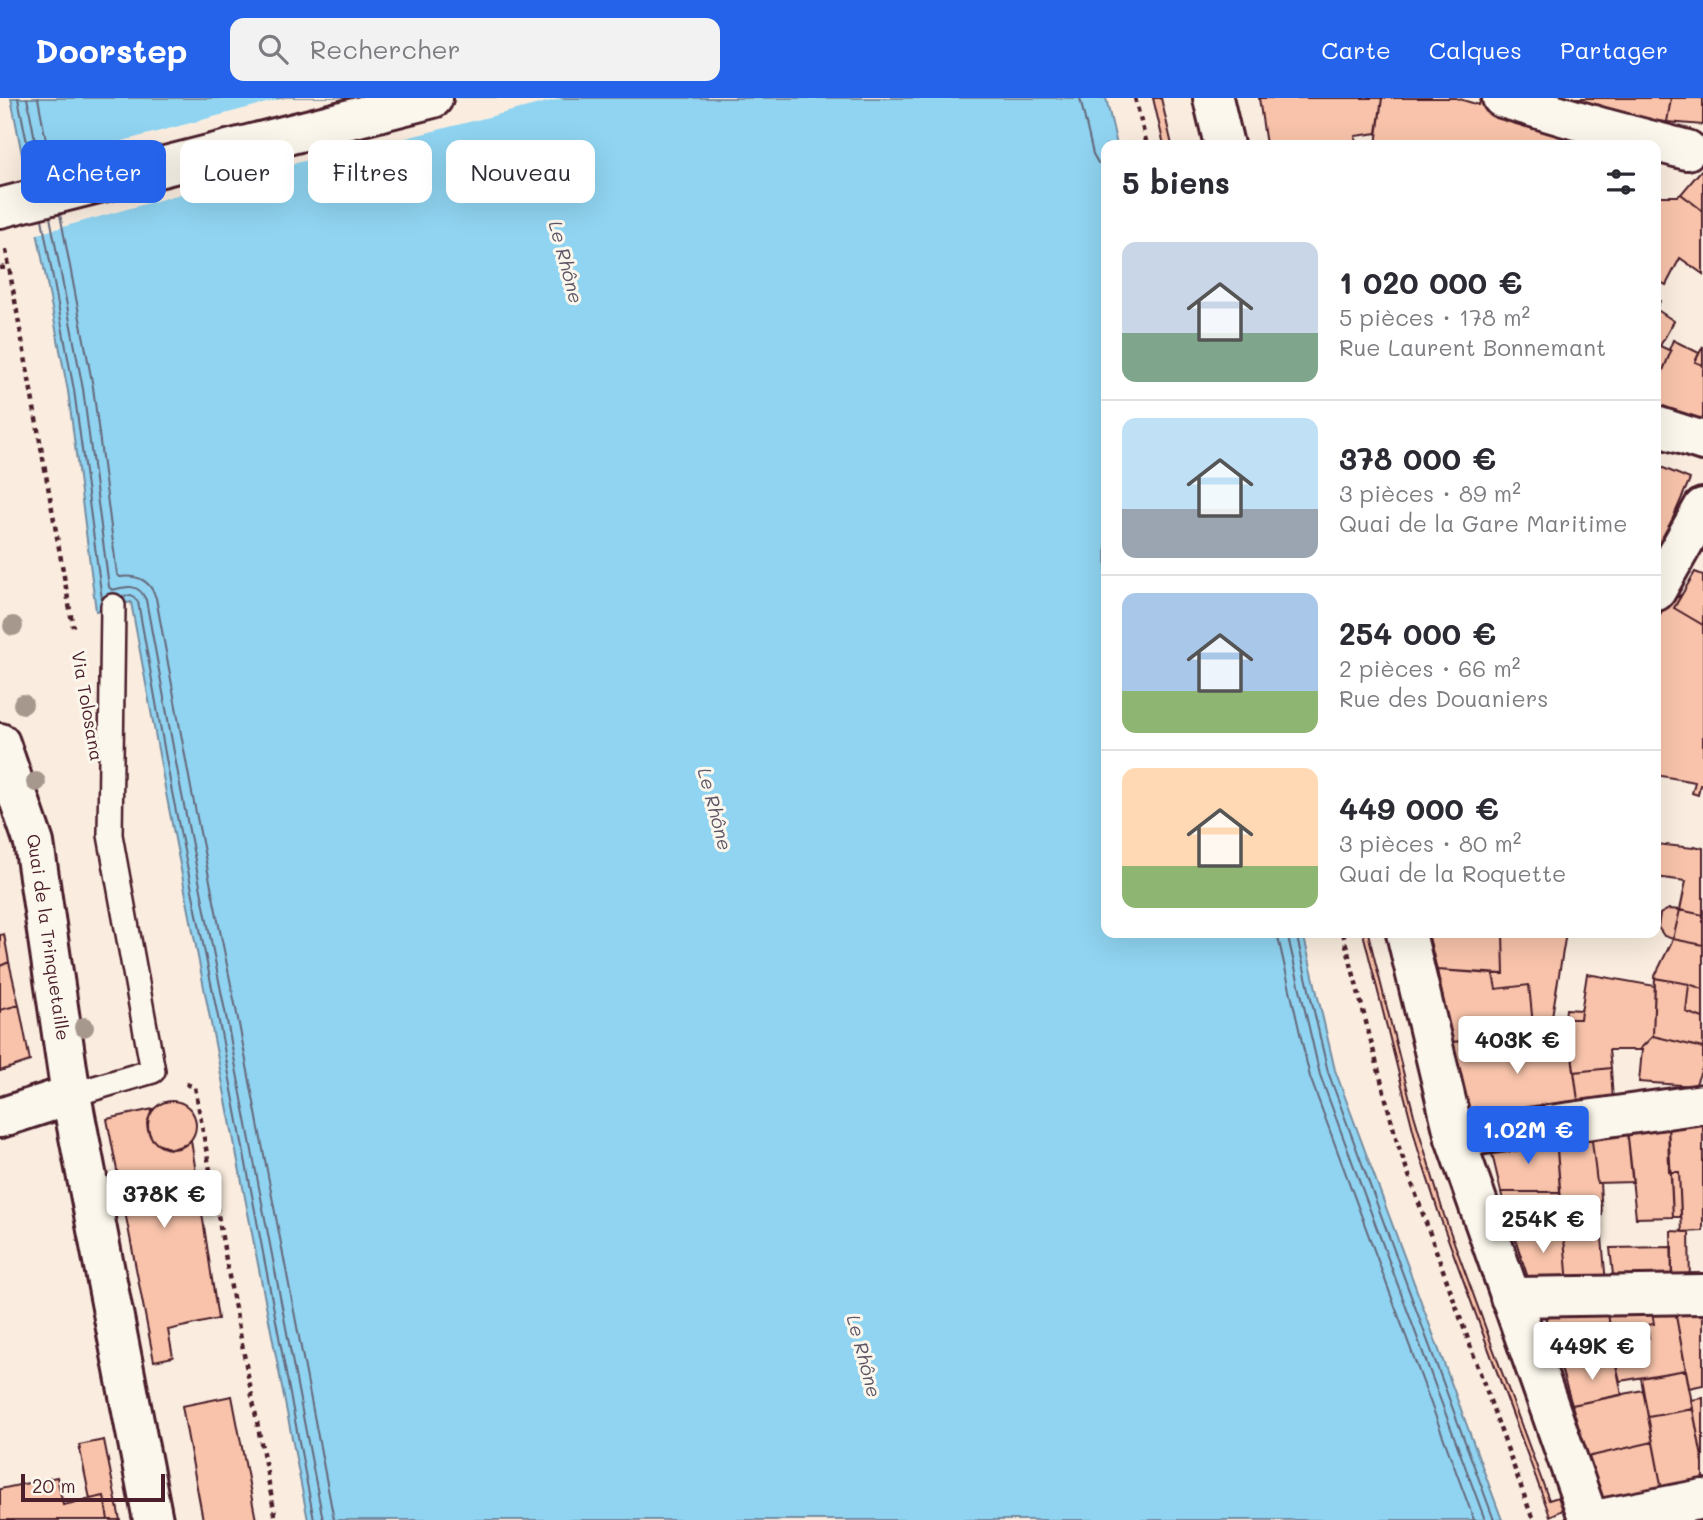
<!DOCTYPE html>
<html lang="fr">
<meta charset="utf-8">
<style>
body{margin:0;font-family:Mali,sans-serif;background:#f2f2f3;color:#2b2b33;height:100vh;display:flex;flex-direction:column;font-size:26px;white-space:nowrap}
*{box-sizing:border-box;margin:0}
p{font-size:23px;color:#7c7c81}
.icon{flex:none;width:38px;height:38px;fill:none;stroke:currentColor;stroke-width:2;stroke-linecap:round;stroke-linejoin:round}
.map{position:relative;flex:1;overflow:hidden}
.details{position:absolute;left:1101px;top:42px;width:560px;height:798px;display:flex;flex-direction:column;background:#fff;border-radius:14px;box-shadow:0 7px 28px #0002}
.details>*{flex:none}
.banner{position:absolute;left:21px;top:42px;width:665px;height:63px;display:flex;gap:14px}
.scale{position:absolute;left:21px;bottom:18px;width:144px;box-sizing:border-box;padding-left:7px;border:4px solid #4a1f2b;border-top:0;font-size:19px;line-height:24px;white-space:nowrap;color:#4a1f2b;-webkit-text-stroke:5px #fbf7ec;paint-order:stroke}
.price{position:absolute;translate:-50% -60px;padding:0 16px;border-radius:7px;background:#fff;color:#222;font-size:23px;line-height:46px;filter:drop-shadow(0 2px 4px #0008)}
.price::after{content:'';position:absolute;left:50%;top:42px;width:21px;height:16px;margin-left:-10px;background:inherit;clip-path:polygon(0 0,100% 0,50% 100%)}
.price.selected{background:#2563eb;color:#fff}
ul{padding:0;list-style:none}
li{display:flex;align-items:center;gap:21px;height:175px;padding:0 21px}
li+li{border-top:2px solid #e1e1e2}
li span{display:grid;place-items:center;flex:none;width:196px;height:140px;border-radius:14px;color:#555}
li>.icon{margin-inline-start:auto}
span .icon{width:84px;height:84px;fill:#fffc;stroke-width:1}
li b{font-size:30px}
h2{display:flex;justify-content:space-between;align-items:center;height:84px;padding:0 21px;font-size:30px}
.tag{padding:0 24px;border-radius:14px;background:#fff;box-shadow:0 7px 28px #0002;font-size:24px;line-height:63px}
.tag.selected{background:#2563eb;color:#fff}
header{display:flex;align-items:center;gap:42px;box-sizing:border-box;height:98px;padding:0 35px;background:#2563eb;color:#fff}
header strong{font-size:33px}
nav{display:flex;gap:38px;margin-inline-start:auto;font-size:24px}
.search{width:490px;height:63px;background:#f2f2f3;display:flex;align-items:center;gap:18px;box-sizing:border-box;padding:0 24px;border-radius:14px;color:#7c7c81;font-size:26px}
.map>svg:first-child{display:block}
.water{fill:#90d4f1;stroke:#748ca2;stroke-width:2}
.pier{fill:#faeddf}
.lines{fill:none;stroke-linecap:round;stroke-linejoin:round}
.shore{stroke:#66677a;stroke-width:2}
.building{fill:#f8c3aa;stroke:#4a1f2b;stroke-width:2}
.lane-casing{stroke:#4a1f2b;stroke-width:28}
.street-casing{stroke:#4a1f2b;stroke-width:44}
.secondary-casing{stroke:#4a1f2b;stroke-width:44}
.path{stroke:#4a1f2b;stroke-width:4.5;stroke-dasharray:5 5;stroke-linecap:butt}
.lane{stroke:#fbf7ec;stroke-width:23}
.street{stroke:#fbf7ec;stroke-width:38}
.secondary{stroke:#fbf7ec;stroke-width:38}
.tree{fill:#a7988e}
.labels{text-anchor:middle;stroke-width:6;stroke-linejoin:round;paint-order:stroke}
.street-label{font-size:18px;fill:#4a1f2b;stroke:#fbf7ec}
.water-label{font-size:19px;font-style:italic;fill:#5f5566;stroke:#fbf7ec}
</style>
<header>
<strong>Doorstep</strong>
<div class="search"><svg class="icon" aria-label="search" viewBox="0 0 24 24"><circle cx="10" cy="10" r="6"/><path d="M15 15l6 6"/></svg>Rechercher</div>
<nav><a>Carte</a><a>Calques</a><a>Partager</a></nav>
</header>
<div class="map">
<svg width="1703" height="1422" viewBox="0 0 1703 1422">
<rect width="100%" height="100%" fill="#faeddf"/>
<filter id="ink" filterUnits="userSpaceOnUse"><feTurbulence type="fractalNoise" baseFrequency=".0143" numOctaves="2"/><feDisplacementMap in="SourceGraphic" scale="14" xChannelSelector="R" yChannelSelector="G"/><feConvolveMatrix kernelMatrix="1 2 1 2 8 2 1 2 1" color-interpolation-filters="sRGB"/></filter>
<g filter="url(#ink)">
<!-- water -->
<path class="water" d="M11,0H1106L1117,47H1106V835H1303L1335,972L1502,1422H308L166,695L131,504L96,513L68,293Z"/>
<!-- pier -->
<path class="pier" d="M285,0H563L363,51L352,64L340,71H326L313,61L270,71L34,137L21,70Z"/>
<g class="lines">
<!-- shore -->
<path class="shore" d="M18,0L34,80
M27,0L42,78
M38,0L52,75
M1080,0L1093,56L1098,65L1106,70
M60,116L93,289L117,476L120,479C138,477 150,482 156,500L191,690L238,921L334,1422
M50,119L83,291L109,489L112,492C127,488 139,485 146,502L181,692L227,923L323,1422
M42,121L74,292L102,501
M122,499L131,497L138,504L172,694L219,924L314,1422
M1277,835L1310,979L1474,1422
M1287,835L1320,977L1485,1422
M1296,835L1328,974L1494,1422"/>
</g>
<!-- building -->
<path class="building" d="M1153,0H1161L1172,47H1164Z
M1259,0H1382L1377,35L1355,38L1356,47H1266Z
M1382,0H1456L1479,7L1480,3L1614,47H1376Z
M1539,0H1671L1667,24L1608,19Z
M1671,0H1703V27L1667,24Z
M1703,70V113L1681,96Z
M1681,96L1703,113V176L1680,160L1666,187L1656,181V98H1678Z
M1656,200L1660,203L1656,211L1674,223L1660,248L1671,253L1662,275L1656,272Z
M1673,242L1699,255L1695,264L1703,267V325L1656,305V272L1662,275L1671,253L1669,252Z
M1703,248V267L1695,264Z
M1656,367L1690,381L1659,452L1656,450Z
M1695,474L1703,477V527L1674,510Z
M1682,496L1674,510L1703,527V687H1700L1698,697L1692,695L1695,684L1656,677V522L1657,516L1660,517L1664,508Z
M1656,746L1693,750L1694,748L1703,750V817L1680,812L1686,783L1656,779Z
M1669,811L1680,812L1673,841L1664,838L1658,829L1660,816Z
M1680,812L1703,817V847L1673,841Z
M1363,835H1368L1414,1017L1444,1117L1549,1402L1558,1399L1563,1412L1550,1418L1440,1119L1418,1051Z
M1428,835H1503L1504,876L1437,872Z
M1482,835H1566L1549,936L1534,937L1529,887L1496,891L1493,876H1504L1503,835Z
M4,836L9,864L0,868V837Z
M1673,841L1703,847V891L1689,886L1654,880Z
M9,864L19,907L0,912V868Z
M1437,872L1493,876L1496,891L1529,887L1534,937L1452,944Z
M1587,876L1655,888L1653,938L1639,952H1609L1611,970L1574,974L1569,934H1567L1569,921H1580Z
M1655,880L1689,886L1686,914L1703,920V950L1653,938Z
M1689,886L1703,891V920L1686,914Z
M19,907L30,963L0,973V912Z
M1566,911L1581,912L1580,921H1565Z
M1569,934L1579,1010L1469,1025L1452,944Z
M1653,938L1703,950V968L1695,988L1639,984L1642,952H1639Z
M1611,970L1613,1004L1579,1010L1574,974Z
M148 1027a24 24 0 1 1 48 0a24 24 0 1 1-48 0Z
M153,1011L150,1017L147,1025L148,1033L151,1040L157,1046L172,1051L187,1046L191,1042L218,1221L168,1232L173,1259L154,1263L107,1021Z
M1703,1023V1133L1682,1134L1679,1074H1669L1668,1026Z
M1668,1026L1673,1119L1636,1120L1627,1030Z
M1627,1030L1633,1084L1597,1085L1591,1034Z
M1591,1034L1597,1085H1600L1602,1117L1563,1128L1556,1038Z
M1556,1038L1560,1094H1501L1490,1047Z
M1671,1074H1679L1681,1119H1673Z
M1501,1094H1560L1563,1128L1511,1131Z
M1600,1117L1606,1186H1568L1563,1128Z
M1563,1128L1568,1186L1531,1189L1512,1131Z
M1671,1133L1689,1134L1690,1186H1672Z
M1672,1149V1186H1614L1610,1150Z
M1674,1207H1703V1287L1689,1290Z
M1674,1207L1686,1272L1620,1283L1615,1262L1643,1258L1641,1242L1649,1240L1647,1227L1654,1226L1651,1208Z
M1651,1208L1654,1226L1647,1227L1649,1240L1641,1242L1643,1258L1615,1262L1607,1209Z
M1607,1209L1615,1262L1561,1270L1543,1212Z
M1615,1262L1622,1297L1572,1307L1561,1270Z
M1686,1272L1693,1311L1648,1319L1641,1280Z
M1643,1292L1653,1344L1587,1359L1572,1307Z
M232,1298L256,1422H203L182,1308Z
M1703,1300V1365L1691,1302Z
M1693,1311L1703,1365V1384L1662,1392L1648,1319Z
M104,1342L120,1422H108L104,1398L90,1401L79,1347Z
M1653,1344L1662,1392L1600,1405L1587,1359Z
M57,1379L63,1407L104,1398L108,1422H0V1391Z"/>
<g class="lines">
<defs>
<path id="lane" d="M71,997L153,973L110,737L113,508"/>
<g id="street">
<path d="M1213,0L1224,47"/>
<path d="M1502,0L1603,30L1687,52"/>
<path d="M1656,328L1703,343"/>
<path d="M1656,493L1703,410"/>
<path id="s1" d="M0,645L34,745L71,997L153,1422"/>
<path d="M1406,835L1455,1040L1589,1422"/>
<path d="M0,1020L71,997"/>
<path d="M1455,1040L1703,1006"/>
<path d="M1510,1199L1703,1196"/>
<path d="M1595,1422L1703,1401"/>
</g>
<path id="secondary" d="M0,110L433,0"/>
</defs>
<!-- lane casing -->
<use href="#lane" class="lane-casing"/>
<!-- street casing -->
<use href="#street" class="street-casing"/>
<!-- secondary casing -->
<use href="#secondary" class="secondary-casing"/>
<!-- path -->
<path class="path" d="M1135,0L1147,47
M6,152L73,529
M0,170L9,169
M1343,835L1397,1044L1533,1422
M186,986L195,989L230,1184L276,1422"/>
<!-- lane -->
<use href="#lane" class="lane"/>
<!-- street -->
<use href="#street" class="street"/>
<!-- secondary -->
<use href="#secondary" class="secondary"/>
</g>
<!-- trees -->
<g class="tree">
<circle cx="13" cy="528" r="10"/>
<circle cx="23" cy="606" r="10"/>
<circle cx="36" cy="684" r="10"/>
<circle cx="84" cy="929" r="10"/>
</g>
</g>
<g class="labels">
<!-- street labels -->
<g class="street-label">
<text transform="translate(87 608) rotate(80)" y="6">Via Tolosana</text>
<text dy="6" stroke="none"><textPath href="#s1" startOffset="201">Quai de la Trinquetaille</textPath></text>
</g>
<!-- water labels -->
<g class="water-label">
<text transform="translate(566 164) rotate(75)" y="7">Le Rhône</text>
<text transform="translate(715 711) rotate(75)" y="7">Le Rhône</text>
<text transform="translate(864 1258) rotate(75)" y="7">Le Rhône</text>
</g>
</g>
</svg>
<div class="scale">20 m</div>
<b class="price" style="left:1517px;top:978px">403K €</b>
<b class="price selected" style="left:1528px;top:1068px">1.02M €</b>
<b class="price" style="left:164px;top:1132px">378K €</b>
<b class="price" style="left:1543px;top:1157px">254K €</b>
<b class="price" style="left:1592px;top:1284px">449K €</b>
<div class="banner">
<a class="tag selected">Acheter</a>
<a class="tag">Louer</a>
<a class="tag">Filtres</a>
<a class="tag">Nouveau</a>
</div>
<section class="details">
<h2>5 biens<svg class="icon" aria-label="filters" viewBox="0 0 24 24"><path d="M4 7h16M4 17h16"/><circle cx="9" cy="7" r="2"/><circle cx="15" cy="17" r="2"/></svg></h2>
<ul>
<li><span style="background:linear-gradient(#c9d6e8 65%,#7fa58c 0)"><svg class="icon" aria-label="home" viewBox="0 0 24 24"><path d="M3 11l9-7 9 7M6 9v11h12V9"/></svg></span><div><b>1 020 000 €</b><p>5 pièces · 178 m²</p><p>Rue Laurent Bonnemant</p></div></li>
<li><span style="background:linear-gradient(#bfe0f5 65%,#9aa5b1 0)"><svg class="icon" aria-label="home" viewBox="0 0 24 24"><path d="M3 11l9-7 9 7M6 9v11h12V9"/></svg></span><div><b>378 000 €</b><p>3 pièces · 89 m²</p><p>Quai de la Gare Maritime</p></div></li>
<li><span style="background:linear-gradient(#a9c7e8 70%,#8fb573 0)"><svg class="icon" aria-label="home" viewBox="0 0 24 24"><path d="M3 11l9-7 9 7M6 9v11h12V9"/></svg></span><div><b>254 000 €</b><p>2 pièces · 66 m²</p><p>Rue des Douaniers</p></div></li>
<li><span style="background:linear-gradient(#ffd9b3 70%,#8fb573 0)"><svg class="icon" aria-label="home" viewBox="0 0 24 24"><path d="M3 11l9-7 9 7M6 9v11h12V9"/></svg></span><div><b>449 000 €</b><p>3 pièces · 80 m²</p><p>Quai de la Roquette</p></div></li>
</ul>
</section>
</div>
